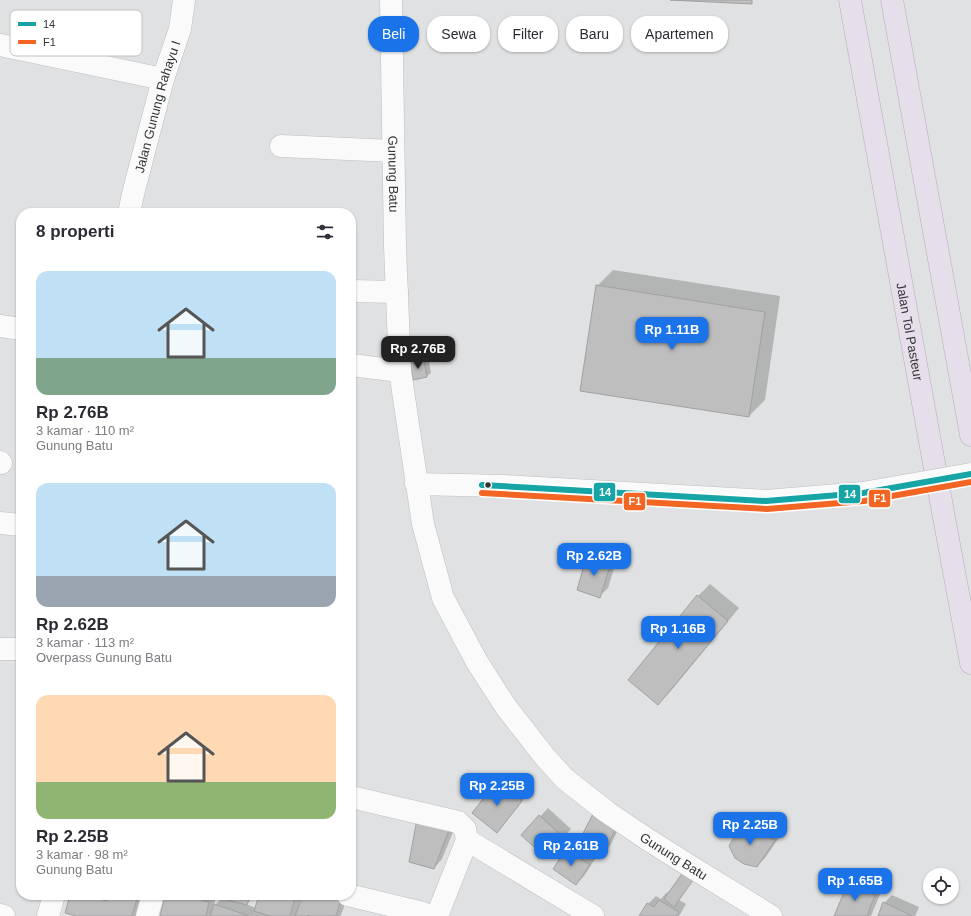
<!DOCTYPE html>
<html lang="id">
<meta charset="utf-8">
<style>
body{margin:0;font-family:Helvetica,sans-serif;background:#f7f7f7;color:#2b2b33;height:100vh;display:flex;flex-direction:column;font-size:15px;white-space:nowrap}
*{box-sizing:border-box;margin:0}
p{font-size:13px;color:#7c7c81}
.icon{flex:none;width:22px;height:22px;fill:none;stroke:currentColor;stroke-width:2;stroke-linecap:round;stroke-linejoin:round}
.map{position:relative;flex:1;overflow:hidden}
.panel{position:absolute;left:16px;top:208px;width:340px;height:692px;display:flex;flex-direction:column;background:#fff;border-radius:16px;box-shadow:0 1px 3px #0004}
.panel>*{flex:none}
.guide{position:absolute;left:368px;top:16px;width:380px;height:36px;display:flex;gap:8px}
.controls{position:absolute;left:923px;top:868px;display:grid;gap:8px}
.controls a{display:grid;place-items:center;width:36px;height:36px;border-radius:50%;background:#fff;box-shadow:0 1px 3px #0004;font-size:20px}
.price{position:absolute;translate:-50% -34px;padding:0 9px;border-radius:8px;background:#1a73e8;color:#fff;font-size:13px;line-height:26px;filter:drop-shadow(0 1px 2px #0008)}
.price::after{content:'';position:absolute;left:50%;top:24px;width:12px;height:9px;margin-left:-6px;background:inherit;clip-path:polygon(0 0,100% 0,50% 100%)}
.price.active{background:#222;color:#fff}
ul{padding:0;list-style:none}
li{display:grid;align-content:center;gap:8px;height:212px;padding:0 20px}
li span{display:grid;place-items:center;height:124px;border-radius:12px;color:#555}
li>.icon{margin-inline-start:auto}
span .icon{width:72px;height:72px;fill:#fffc;stroke-width:1}
li b{font-size:17px}
h2{display:flex;justify-content:space-between;align-items:center;height:48px;padding:0 20px;font-size:17px}
.pill{padding:0 14px;border-radius:16px;background:#fff;box-shadow:0 1px 3px #0004;font-size:14px;line-height:36px}
.pill.active{background:#1a73e8;color:#fff}
.map>svg:first-child{display:block}
.shadow{fill:#0003;fill-rule:evenodd}
.building{fill:#bebebf;stroke:#a1a1a2}
.lines{fill:none;stroke-linecap:round;stroke-linejoin:round}
.minor-casing{stroke:#bebfc0;stroke-width:23}
.highway-casing{stroke:#b5acba;stroke-width:23}
.minor{stroke:#fafafb;stroke-width:22}
.highway{stroke:#e6deea;stroke-width:22}
.minor-bridge-casing{stroke:#bebfc0;stroke-width:23;stroke-linecap:butt}
.minor-bridge{stroke:#fafafb;stroke-width:22}
.bus-1-casing{stroke:#fff;stroke-width:9}
.bus-2-casing{stroke:#fff;stroke-width:9}
.bus-1{stroke:#17a4a4;stroke-width:6}
.bus-2{stroke:#f26522;stroke-width:6}
.bus-dot{fill:#333435;stroke:#fff;stroke-width:1.5}
.labels{text-anchor:middle;stroke-width:3;stroke-linejoin:round;paint-order:stroke}
.street-label{font-size:13px;fill:#333435;stroke:#fff}
.key{fill:#fff;stroke:#c2c2c2;stroke-width:1}
.key-label{font-size:11px;fill:#333435}
.line-badge{stroke:#fff;stroke-width:1.5}
.badge-label{font-size:11px;text-anchor:middle;font-weight:bold;fill:#fff}
</style>
<div class="map">
<svg width="971" height="916" viewBox="0 0 971 916">
<rect width="100%" height="100%" fill="#e0e1e2"/>
<!-- shadow -->
<path class="shadow" d="M613,270L780,296L765,400L749,416L597,286Z
M428,356L431,373L427,376L411,363L414,359Z
M619,552L608,588L600,596L586,562L594,554Z
M710,584L739,608L670,692L658,704L698,596Z
M506,774L529,792L505,823L498,782Z
M548,808L571,829L545,856L523,835Z
M594,814L624,818L610,846L602,855L580,843L579,844L597,856L584,876L576,884L554,869L567,850L575,842L579,844Z
M459,817L442,859L434,868L410,862Z
M750,817L783,832L765,858L757,866L742,825Z
M699,871L679,900L686,904L679,916H640L648,904L656,896L661,899L667,892L669,894Z
M857,876L883,887L871,916H835L849,884Z
M71,895H146L141,916H80Z
M166,895H255L246,904L256,908L260,895H302L299,904H301L304,895H348L341,915L340,916H313L310,915L309,916H161ZM216,896L222,898L214,906Z
M892,895L919,907L915,916H879L884,903Z"/>
<!-- building -->
<path class="building" d="M670,0H752V4Z
M596,285L765,312L749,417L580,391Z
M424,360L427,377L413,380L410,362Z
M612,560L600,598L577,590L585,562Z
M697,595L728,621L658,705L628,680Z
M497,781L522,801L497,833L472,813Z
M593,814L617,826L602,856L578,843Z
M539,815L563,837L545,857L521,835Z
M417,819L451,825L434,869L409,862Z
M741,825L775,840L757,867L744,864L735,858L729,846Z
M566,849L590,865L576,885L553,869Z
M686,868L696,876L674,907L664,899Z
M848,883L875,895L867,916H834Z
M70,895H91L90,897L107,901L108,895H138L132,916H76L65,913Z
M165,895H184L209,902L206,916H160Z
M196,895H215L214,899Z
M217,895H251L247,905L216,897Z
M259,895H296L290,916H270L254,911Z
M303,895H313L341,900L336,916H310L308,915V916H295Z
M659,900L679,912L676,916H639L647,903L654,907Z
M883,902L912,916H878Z
M214,904L249,916H210Z"/>
<g class="lines">
<defs>
<g id="minor">
<path id="s1" d="M391,0L395,246L400,371L423,524L443,598L477,662L506,707L545,757L565,779L607,812L647,839L693,868L771,916"/>
<path d="M0,45L163,79"/>
<path d="M281,146L393,151"/>
<path id="s2" d="M129,213L134,190L163,79L180,29L184,0"/>
<path d="M351,291L397,292"/>
<path d="M0,326L21,329"/>
<path d="M351,365L400,371"/>
<path d="M0,462L1,463"/>
<path d="M416,484L504,486L766,501L863,493"/>
<path d="M0,523L21,525"/>
<path d="M0,649H21"/>
<path d="M351,797L458,822L465,829L467,840L437,916"/>
<path d="M467,840L593,916"/>
<path d="M348,895L423,913"/>
<path d="M0,915L4,916"/>
<path d="M48,916L54,895"/>
<path d="M147,916L153,895"/>
</g>
<g id="highway">
<path id="s3" d="M850,0L933,458L971,663"/>
<path d="M892,0L971,435"/>
</g>
</defs>
<!-- minor casing -->
<use href="#minor" class="minor-casing"/>
<!-- highway casing -->
<use href="#highway" class="highway-casing"/>
<!-- minor -->
<use href="#minor" class="minor"/>
<!-- highway -->
<use href="#highway" class="highway"/>
<defs>
<path id="minor-bridge" d="M863,493L971,474"/>
</defs>
<!-- minor-bridge casing -->
<use href="#minor-bridge" class="minor-bridge-casing"/>
<!-- minor-bridge -->
<use href="#minor-bridge" class="minor-bridge"/>
<defs>
<path id="bus-1" d="M482,485L766,501L863,493L971,474"/>
<path id="bus-2" d="M482,493L767,509L864,501L971,482"/>
</defs>
<!-- bus-1 casing -->
<use href="#bus-1" class="bus-1-casing"/>
<!-- bus-2 casing -->
<use href="#bus-2" class="bus-2-casing"/>
<!-- bus-1 -->
<use href="#bus-1" class="bus-1"/>
<!-- bus-2 -->
<use href="#bus-2" class="bus-2"/>
</g>
<!-- markers -->
<circle class="bus-dot" cx="488" cy="485" r="3.5"/>
<g class="labels">
<!-- street labels -->
<g class="street-label">
<text dy="5" stroke="none"><textPath href="#s2" startOffset="110">Jalan Gunung Rahayu I</textPath></text>
<text dy="5" stroke="none"><textPath href="#s1" startOffset="174">Gunung Batu</textPath></text>
<text dy="5" stroke="none"><textPath href="#s3" startOffset="337">Jalan Tol Pasteur</textPath></text>
<text dy="5" stroke="none"><textPath href="#s1" startOffset="955">Gunung Batu</textPath></text>
</g>
</g>
<!-- legend -->
<rect x="10" y="10" width="132" height="46" rx="6" class="key"/>
<rect x="18" y="22" width="18" height="4" fill="#17a4a4"/>
<rect x="18" y="40" width="18" height="4" fill="#f26522"/>
<g class="key-label">
<text x="43" y="28">14</text>
<text x="43" y="46">F1</text>
</g>
<g class="line-badge">
<rect x="593" y="482" width="23" height="20" rx="4" fill="#17a4a4"/>
<rect x="838" y="484" width="23" height="20" rx="4" fill="#17a4a4"/>
<rect x="868" y="489" width="23" height="19" rx="4" fill="#f26522"/>
<rect x="623" y="492" width="23" height="19" rx="4" fill="#f26522"/>
</g>
<g class="badge-label">
<text x="605" y="496">14</text>
<text x="850" y="498">14</text>
<text x="880" y="502">F1</text>
<text x="635" y="505">F1</text>
</g>
</svg>
<div class="controls">
<a><svg class="icon" aria-label="locate" viewBox="0 0 24 24"><circle cx="12" cy="12" r="6"/><path d="M12 2v4M12 18v4M2 12h4M18 12h4"/></svg></a>
</div>
<b class="price" style="left:672px;top:351px">Rp 1.11B</b>
<b class="price active" style="left:418px;top:370px">Rp 2.76B</b>
<b class="price" style="left:594px;top:577px">Rp 2.62B</b>
<b class="price" style="left:678px;top:650px">Rp 1.16B</b>
<b class="price" style="left:497px;top:807px">Rp 2.25B</b>
<b class="price" style="left:750px;top:846px">Rp 2.25B</b>
<b class="price" style="left:571px;top:867px">Rp 2.61B</b>
<b class="price" style="left:855px;top:902px">Rp 1.65B</b>
<div class="guide">
<a class="pill active">Beli</a>
<a class="pill">Sewa</a>
<a class="pill">Filter</a>
<a class="pill">Baru</a>
<a class="pill">Apartemen</a>
</div>
<section class="panel">
<h2>8 properti<svg class="icon" aria-label="filters" viewBox="0 0 24 24"><path d="M4 7h16M4 17h16"/><circle cx="9" cy="7" r="2"/><circle cx="15" cy="17" r="2"/></svg></h2>
<ul>
<li><span style="background:linear-gradient(#bfe0f5 70%,#7fa58c 0)"><svg class="icon" aria-label="home" viewBox="0 0 24 24"><path d="M3 11l9-7 9 7M6 9v11h12V9"/></svg></span><div><b>Rp 2.76B</b><p>3 kamar · 110 m²</p><p>Gunung Batu</p></div></li>
<li><span style="background:linear-gradient(#bfe0f5 75%,#9aa5b1 0)"><svg class="icon" aria-label="home" viewBox="0 0 24 24"><path d="M3 11l9-7 9 7M6 9v11h12V9"/></svg></span><div><b>Rp 2.62B</b><p>3 kamar · 113 m²</p><p>Overpass Gunung Batu</p></div></li>
<li><span style="background:linear-gradient(#ffd9b3 70%,#8fb573 0)"><svg class="icon" aria-label="home" viewBox="0 0 24 24"><path d="M3 11l9-7 9 7M6 9v11h12V9"/></svg></span><div><b>Rp 2.25B</b><p>3 kamar · 98 m²</p><p>Gunung Batu</p></div></li>
</ul>
</section>
</div>
